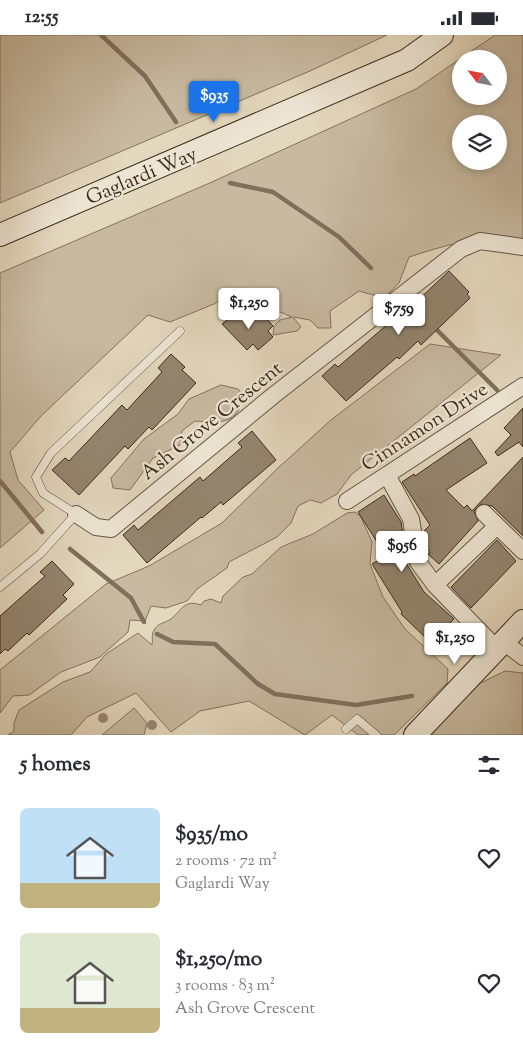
<!DOCTYPE html>
<meta charset="utf-8">
<style>
body{margin:0;font-family:"Sorts Mill Goudy",serif;background:#f7f7f7;color:#2b2b33;height:100vh;display:flex;flex-direction:column;font-size:19px;white-space:nowrap}
*{box-sizing:border-box;margin:0}
p{font-size:16px;color:#7c7c81}
.icon{flex:none;width:28px;height:28px;fill:none;stroke:currentColor;stroke-width:2;stroke-linecap:round;stroke-linejoin:round}
.map{position:relative;height:700px;overflow:hidden}
.drawer{display:flex;flex-direction:column;background:#fff;flex:1}
.drawer>*{flex:none}
.needle{width:32px;rotate:302deg}
.controls{position:absolute;left:452px;top:15px;display:grid;gap:10px}
.controls a{display:grid;place-items:center;width:55px;height:55px;border-radius:50%;background:#fff;box-shadow:0 2px 8px #0003;font-size:25px}
.price{position:absolute;translate:-50% -42px;padding:0 11px;border-radius:5px;background:#fff;color:#222;font-size:16px;line-height:32px;filter:drop-shadow(0 1px 2px #0008)}
.price::after{content:'';position:absolute;left:50%;top:30px;width:15px;height:11px;margin-left:-8px;background:inherit;clip-path:polygon(0 0,100% 0,50% 100%)}
.price.active{background:#1a73e8;color:#fff}
ul{padding:0;list-style:none}
li{display:flex;align-items:center;gap:15px;height:125px;padding:0 20px}
li span{display:grid;place-items:center;flex:none;width:140px;height:100px;border-radius:8px;color:#555}
li>.icon{margin-inline-start:auto}
span .icon{width:60px;height:60px;fill:#fffc;stroke-width:1}
li b{font-size:21px}
h2{display:flex;justify-content:space-between;align-items:center;height:60px;padding:0 20px;font-size:21px}
.status{display:flex;justify-content:space-between;align-items:center;height:35px;padding:0 25px;background:#fff;direction:ltr}
.status svg{height:14px;fill:currentColor}
.map>svg:first-child{display:block}
.green{fill:#c7baa1;stroke:#82735e;fill-rule:evenodd}
.lines{fill:none;stroke-linecap:round;stroke-linejoin:round}
.stream{stroke:#7e705b;stroke-width:4.5}
.building{fill:#93856f;stroke:#3c2c1b}
.lane-casing{stroke:#665744;stroke-width:9}
.street-casing{stroke:#665744;stroke-width:18}
.secondary-casing{stroke:#3c2c1b;stroke-width:24}
.lane{stroke:#ede5d4;stroke-width:8}
.street{stroke:#ede5d4;stroke-width:16}
.secondary{stroke:#ede5d4;stroke-width:22}
.tree{fill:#978873}
.labels{text-anchor:middle;stroke-width:4.5;stroke-linejoin:round;paint-order:stroke}
.street-label{font-size:20px;fill:#3c2c1b;stroke:#ede5d4}
</style>
<div class="status"><b>12:55</b><svg viewBox="0 0 49 12"><path d="M0 12V9h3v3zM5 12V6h3v6zM10 12V3h3v9zM15 12V0h3v12zM26 1h20v11H26zM47 4h2v5h-2z"/></svg></div>
<div class="map">
<svg width="523" height="700" viewBox="0 0 523 700">
<rect width="100%" height="100%" fill="#e3d7bd"/>
<filter id="stains"><feTurbulence type="fractalNoise" baseFrequency=".004" numOctaves="4"/><feColorMatrix values="0 0 0 0 .2 0 0 0 0 .09 0 0 0 0 .02 0 0 0 .5 -.17"/></filter>
<radialGradient id="worn" r=".72"><stop offset=".6" stop-color="#630" stop-opacity="0"/><stop offset="1" stop-color="#630" stop-opacity=".3"/></radialGradient>
<!-- green -->
<path class="green" d="M0,0H387L310,36L0,168Z
M495,0H523V204C476,201 453,208 409,222L399,248L384,263L359,256L330,276L331,293H318L310,285L293,282L301,292L297,296L273,300L274,291L280,285L292,282L278,276L258,278L250,274L252,262L239,263L231,258L214,269L170,287L148,280L41,381L10,417L18,445L44,475L0,513V238L212,147L416,54ZM461,24H499V61H461ZM461,89H499V126H461Z
M430,309L501,320L351,440L337,459L321,468L310,465L298,471L291,488L277,502L229,527L227,533L197,554L187,566L166,573L151,571L145,586L130,585L128,597L100,622L61,637L29,660L13,661L0,678V635L106,549L149,531L222,488L278,433L331,385Z
M221,350L238,354L244,361C237,390 221,388 195,386L182,396L180,410L153,423L130,455L113,453L111,443L144,404L178,379L189,364Z
M355,477L361,482L372,507L370,529L383,562L405,594L448,634L447,648L394,700H358L332,680L305,700L249,666L200,676L171,697L136,658L87,682L71,700H8L14,696V688L19,675L63,647L90,637L106,619L138,598L152,610C153,605 151,600 154,595C158,588 165,588 171,584C182,575 184,564 201,570L204,566L211,564L221,568L223,561L243,542L252,539L281,512L313,499L347,478Z
M505,636L523,638V700H420L456,660Z
M134,673L147,688L144,700H102Z"/>
<g class="lines">
<!-- stream -->
<path class="stream" d="M101,0L145,41L176,87
M230,148L273,157L339,202L371,233
M433,291L497,355
M0,446L42,497
M70,514L131,563L144,587
M157,599L173,607L215,609L258,649L275,659L356,670L412,661"/>
</g>
<!-- building -->
<path class="building" d="M449,236L469,257L467,259L470,263L421,310L418,306L399,324L397,322L346,366L322,341L335,329L338,332L396,282L398,284Z
M244,273L251,282L266,283L273,291L268,296L273,302L258,315L253,309L247,315L222,289Z
M171,319L185,332L182,335L196,348L152,395L149,392L128,414L125,411L79,460L52,435L65,423L69,426L122,370L127,375L162,337L158,333Z
M523,373V412L519,407L498,421L495,417L511,400L504,393Z
M252,396L276,425L223,470L221,467L202,483L201,482L147,528L123,500L134,490L138,495L200,442L203,446L242,412L238,408Z
M470,403L487,428L446,455L464,473L467,470L472,476L523,422V501L492,471L481,469L474,476L478,486L439,529L428,519L430,517L426,513L423,497L430,490L402,447L414,439L415,441Z
M384,460L401,487L403,500L393,507L424,557L454,584L431,608L401,579L402,577L372,529L386,521L358,477Z
M497,505L516,526L471,573L451,552Z
M52,526L74,549L63,560L67,564L29,600L27,598L8,616L5,614L0,619V581L45,541L40,537Z"/>
<g class="lines">
<defs>
<path id="lane" d="M0,552L40,519L76,479L43,458L36,442L51,418L180,296
M346,694L357,684L376,700"/>
<path id="street" d="M387,440L411,484L418,527L435,550L497,614
M347,466L523,351
M484,478L523,516
M76,479L96,492L111,494L274,360L461,214L480,206L523,212
M435,550L497,491
M504,607L523,622"/>
<path id="secondary" d="M0,200L407,25L442,0
M415,700L523,586"/>
</defs>
<!-- lane casing -->
<use href="#lane" class="lane-casing"/>
<!-- street casing -->
<use href="#street" class="street-casing"/>
<!-- secondary casing -->
<use href="#secondary" class="secondary-casing"/>
<!-- lane -->
<use href="#lane" class="lane"/>
<!-- street -->
<use href="#street" class="street"/>
<!-- secondary -->
<use href="#secondary" class="secondary"/>
</g>
<!-- trees -->
<g class="tree">
<circle cx="103" cy="683" r="5"/>
<circle cx="152" cy="690" r="5"/>
</g>
<g class="labels">
<!-- street labels -->
<g class="street-label">
<text transform="translate(141 140) rotate(-23)" y="7">Gaglardi Way</text>
<text transform="translate(211 385) rotate(-39)" y="7">Ash Grove Crescent</text>
<text transform="translate(424 391) rotate(-33)" y="7">Cinnamon Drive</text>
</g>
</g>
<rect width="100%" height="100%" filter="url(#stains)"/>
<rect width="100%" height="100%" fill="url(#worn)"/>
</svg>
<div class="controls">
<a><svg class="needle" viewBox="-14 -14 28 28"><path d="M0-13l5 13h-10z" fill="#e53935"/><path d="M0 13l5-13h-10z" fill="#7c7c81"/></svg></a>
<a><svg class="icon" aria-label="layers" viewBox="0 0 24 24"><path d="M12 4l9 5-9 5-9-5zM3 14l9 5 9-5"/></svg></a>
</div>
<b class="price active" style="left:214px;top:88px">$935</b>
<b class="price" style="left:249px;top:295px">$1,250</b>
<b class="price" style="left:399px;top:301px">$759</b>
<b class="price" style="left:402px;top:538px">$956</b>
<b class="price" style="left:455px;top:630px">$1,250</b>
</div>
<section class="drawer">
<h2>5 homes<svg class="icon" aria-label="filters" viewBox="0 0 24 24"><path d="M4 7h16M4 17h16"/><circle cx="9" cy="7" r="2"/><circle cx="15" cy="17" r="2"/></svg></h2>
<ul>
<li><span style="background:linear-gradient(#bfe0f5 75%,#c2b280 0)"><svg class="icon" aria-label="home" viewBox="0 0 24 24"><path d="M3 11l9-7 9 7M6 9v11h12V9"/></svg></span><div><b>$935/mo</b><p>2 rooms · 72 m²</p><p>Gaglardi Way</p></div><svg class="icon" aria-label="heart" viewBox="0 0 24 24"><path d="M12 20l-8-8c-3-5 5-10 8-4 3-6 11-1 8 4z"/></svg></li>
<li><span style="background:linear-gradient(#dfe7d0 75%,#c2b280 0)"><svg class="icon" aria-label="home" viewBox="0 0 24 24"><path d="M3 11l9-7 9 7M6 9v11h12V9"/></svg></span><div><b>$1,250/mo</b><p>3 rooms · 83 m²</p><p>Ash Grove Crescent</p></div><svg class="icon" aria-label="heart" viewBox="0 0 24 24"><path d="M12 20l-8-8c-3-5 5-10 8-4 3-6 11-1 8 4z"/></svg></li>
</ul>
</section>
